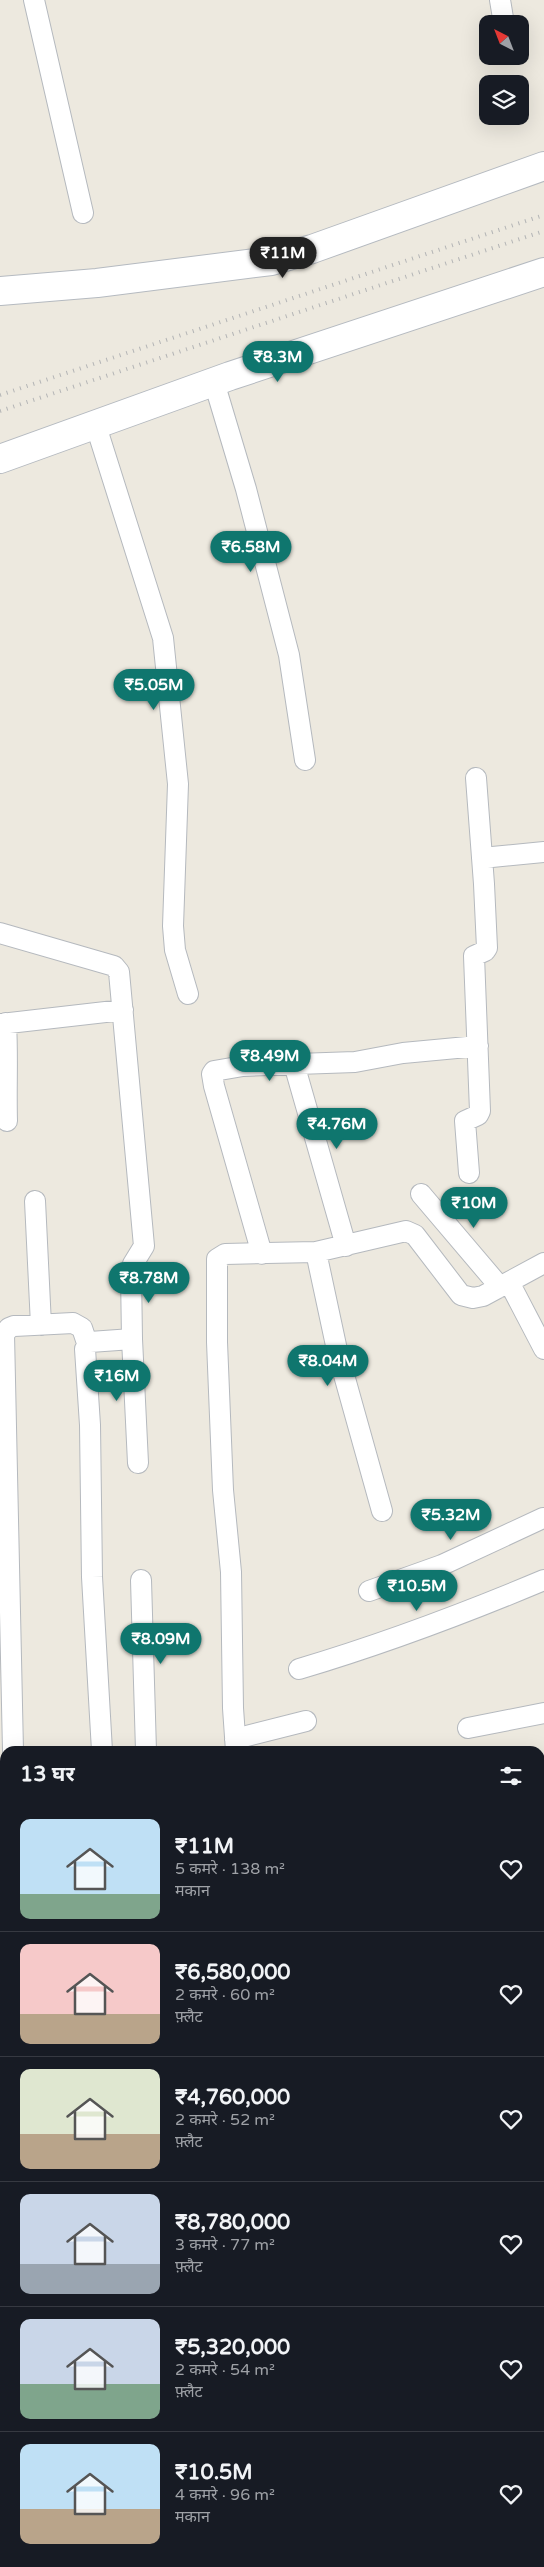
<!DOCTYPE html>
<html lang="hi">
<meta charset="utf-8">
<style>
body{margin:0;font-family:"Varela Round","Noto Sans Devanagari",sans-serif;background:#20242c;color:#f1f3f6;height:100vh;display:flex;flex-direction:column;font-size:19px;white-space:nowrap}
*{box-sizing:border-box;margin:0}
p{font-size:16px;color:#9ea1a6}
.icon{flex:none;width:28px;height:28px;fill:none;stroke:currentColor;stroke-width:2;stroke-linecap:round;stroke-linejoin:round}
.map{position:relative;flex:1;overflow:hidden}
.side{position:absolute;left:0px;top:1746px;width:545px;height:821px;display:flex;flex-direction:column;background:#171b24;border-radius:15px 15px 0 0;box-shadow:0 5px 20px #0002}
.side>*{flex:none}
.needle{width:32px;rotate:318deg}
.buttons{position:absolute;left:479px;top:15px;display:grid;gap:10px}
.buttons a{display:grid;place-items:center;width:50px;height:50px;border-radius:10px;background:#171b24;box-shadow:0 5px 20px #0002;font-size:25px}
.price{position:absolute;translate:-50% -42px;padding:0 11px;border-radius:18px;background:#0f766e;color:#fff;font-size:16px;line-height:32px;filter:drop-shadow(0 1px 2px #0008)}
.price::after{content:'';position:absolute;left:50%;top:30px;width:15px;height:11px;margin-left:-8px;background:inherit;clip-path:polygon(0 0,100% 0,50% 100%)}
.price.current{background:#222;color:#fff}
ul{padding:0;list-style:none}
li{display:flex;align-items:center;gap:15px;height:125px;padding:0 20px}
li+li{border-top:1px solid #363941}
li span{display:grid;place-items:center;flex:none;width:140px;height:100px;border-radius:10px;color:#555}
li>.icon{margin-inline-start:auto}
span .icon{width:60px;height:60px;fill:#fffc;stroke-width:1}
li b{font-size:21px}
h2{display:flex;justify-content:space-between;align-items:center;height:60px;padding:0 20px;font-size:21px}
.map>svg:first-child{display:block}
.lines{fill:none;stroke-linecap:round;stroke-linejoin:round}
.street-casing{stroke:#b5b9be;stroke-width:22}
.secondary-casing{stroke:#b5bac0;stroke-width:30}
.street{stroke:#fff;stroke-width:20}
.secondary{stroke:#fff;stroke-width:28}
.rail{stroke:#b3b4b5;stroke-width:4;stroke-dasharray:1 6;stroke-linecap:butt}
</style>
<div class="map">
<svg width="544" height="2567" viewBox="0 0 544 2567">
<rect width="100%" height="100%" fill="#ede9df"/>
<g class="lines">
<defs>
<path id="street" d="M34,0L83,213
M500,0L504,24
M214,382L246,489L289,655L305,760
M96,426L163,638L178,784L173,926L175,950L188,994
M482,858L544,852
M0,933L114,966L119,972L144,1246L133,1264L131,1274L132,1339L90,1342L85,1349L90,1425L92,1577L102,1751
M6,1023C8,1057 6,1088 7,1121
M0,1024L123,1010
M294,1064L346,1246
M469,1173L465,1121L478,1115L480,1111L474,956L485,951L487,948L484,884L476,778
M421,1194L500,1287
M35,1201L41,1325
M316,1252L337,1350L382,1511
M262,1254L214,1086L212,1074L214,1071L243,1066L355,1062L403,1053L478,1046
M509,1282L544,1349
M132,1339L138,1463
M141,1580L146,1751
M369,1591L442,1565L543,1518
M299,1669C383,1644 463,1614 544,1580
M468,1728L544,1713
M235,1739L306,1721
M13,1751L4,1334L9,1328L14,1326L73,1323L82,1328L87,1343
M236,1751L233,1708L231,1572L223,1490L217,1342V1259L225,1254L316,1252L406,1231L415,1235L461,1295L473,1298L483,1296L544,1263
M0,1790L5,1789
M540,1933L544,1932
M540,2032L544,2051
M0,2056L5,2099
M0,2261L5,2260
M540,2343L544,2342
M540,2545L544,2544
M80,2562L81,2567
M244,2562L246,2567
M412,2562L413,2567
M536,2562L537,2567
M486,2567L497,2562"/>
<path id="secondary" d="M0,291L97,283L271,261L312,249L544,166
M0,459L230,376L544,272"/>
</defs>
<!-- street casing -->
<use href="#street" class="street-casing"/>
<!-- secondary casing -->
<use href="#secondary" class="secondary-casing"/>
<!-- street -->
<use href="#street" class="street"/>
<!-- secondary -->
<use href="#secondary" class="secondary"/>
<!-- rail -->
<path class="rail" d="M0,395L544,215
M0,411L544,231"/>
</g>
</svg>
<div class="buttons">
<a><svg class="needle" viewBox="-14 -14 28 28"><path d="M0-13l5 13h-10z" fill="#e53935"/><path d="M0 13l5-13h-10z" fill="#9ea1a6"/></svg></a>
<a><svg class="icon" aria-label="layers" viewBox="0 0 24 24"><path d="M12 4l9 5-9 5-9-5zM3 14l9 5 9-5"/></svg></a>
</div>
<b class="price current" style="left:283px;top:279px">₹11M</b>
<b class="price" style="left:278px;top:383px">₹8.3M</b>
<b class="price" style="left:251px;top:573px">₹6.58M</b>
<b class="price" style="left:154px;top:711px">₹5.05M</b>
<b class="price" style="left:270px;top:1082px">₹8.49M</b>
<b class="price" style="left:337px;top:1150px">₹4.76M</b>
<b class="price" style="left:474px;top:1229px">₹10M</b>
<b class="price" style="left:149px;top:1304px">₹8.78M</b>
<b class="price" style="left:328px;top:1387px">₹8.04M</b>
<b class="price" style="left:117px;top:1402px">₹16M</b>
<b class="price" style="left:451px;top:1541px">₹5.32M</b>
<b class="price" style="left:417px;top:1612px">₹10.5M</b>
<b class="price" style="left:161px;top:1665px">₹8.09M</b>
<section class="side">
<h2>13 घर<svg class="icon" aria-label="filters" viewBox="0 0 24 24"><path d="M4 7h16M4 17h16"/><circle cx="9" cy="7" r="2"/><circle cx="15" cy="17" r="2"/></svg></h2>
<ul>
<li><span style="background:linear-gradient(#bfe0f5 75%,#7fa58c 0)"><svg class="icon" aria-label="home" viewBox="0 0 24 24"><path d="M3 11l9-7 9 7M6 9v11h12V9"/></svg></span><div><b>₹11M</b><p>5 कमरे · 138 m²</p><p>मकान</p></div><svg class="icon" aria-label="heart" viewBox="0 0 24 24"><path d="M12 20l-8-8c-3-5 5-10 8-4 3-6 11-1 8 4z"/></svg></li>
<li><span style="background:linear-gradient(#f6c9c9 70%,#b9a48a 0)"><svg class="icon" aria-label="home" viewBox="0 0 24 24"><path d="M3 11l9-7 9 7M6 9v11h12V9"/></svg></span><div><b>₹6,580,000</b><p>2 कमरे · 60 m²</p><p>फ़्लैट</p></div><svg class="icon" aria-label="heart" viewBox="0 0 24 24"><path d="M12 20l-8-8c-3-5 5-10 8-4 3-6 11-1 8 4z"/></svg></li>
<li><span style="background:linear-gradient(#dfe7d0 65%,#b9a48a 0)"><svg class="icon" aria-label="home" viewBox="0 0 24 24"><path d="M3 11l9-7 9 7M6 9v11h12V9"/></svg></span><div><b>₹4,760,000</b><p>2 कमरे · 52 m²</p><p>फ़्लैट</p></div><svg class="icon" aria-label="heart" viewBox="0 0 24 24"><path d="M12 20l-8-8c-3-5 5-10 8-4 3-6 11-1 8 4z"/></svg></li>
<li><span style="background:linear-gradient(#c9d6e8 70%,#9aa5b1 0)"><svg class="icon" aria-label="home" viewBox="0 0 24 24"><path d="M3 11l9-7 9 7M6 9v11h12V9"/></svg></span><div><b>₹8,780,000</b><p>3 कमरे · 77 m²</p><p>फ़्लैट</p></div><svg class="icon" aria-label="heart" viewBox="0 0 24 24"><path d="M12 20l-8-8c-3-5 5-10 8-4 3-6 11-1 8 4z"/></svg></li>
<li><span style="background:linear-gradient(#c9d6e8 65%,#7fa58c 0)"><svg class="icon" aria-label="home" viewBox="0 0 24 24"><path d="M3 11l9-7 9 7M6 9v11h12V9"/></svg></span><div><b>₹5,320,000</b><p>2 कमरे · 54 m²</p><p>फ़्लैट</p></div><svg class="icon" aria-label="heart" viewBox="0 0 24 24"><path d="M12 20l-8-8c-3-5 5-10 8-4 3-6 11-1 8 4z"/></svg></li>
<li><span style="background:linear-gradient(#bfe0f5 65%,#b9a48a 0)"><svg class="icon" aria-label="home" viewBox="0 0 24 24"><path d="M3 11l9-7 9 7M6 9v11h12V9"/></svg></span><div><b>₹10.5M</b><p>4 कमरे · 96 m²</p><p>मकान</p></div><svg class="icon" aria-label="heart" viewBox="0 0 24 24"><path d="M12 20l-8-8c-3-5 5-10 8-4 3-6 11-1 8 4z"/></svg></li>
</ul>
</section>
</div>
